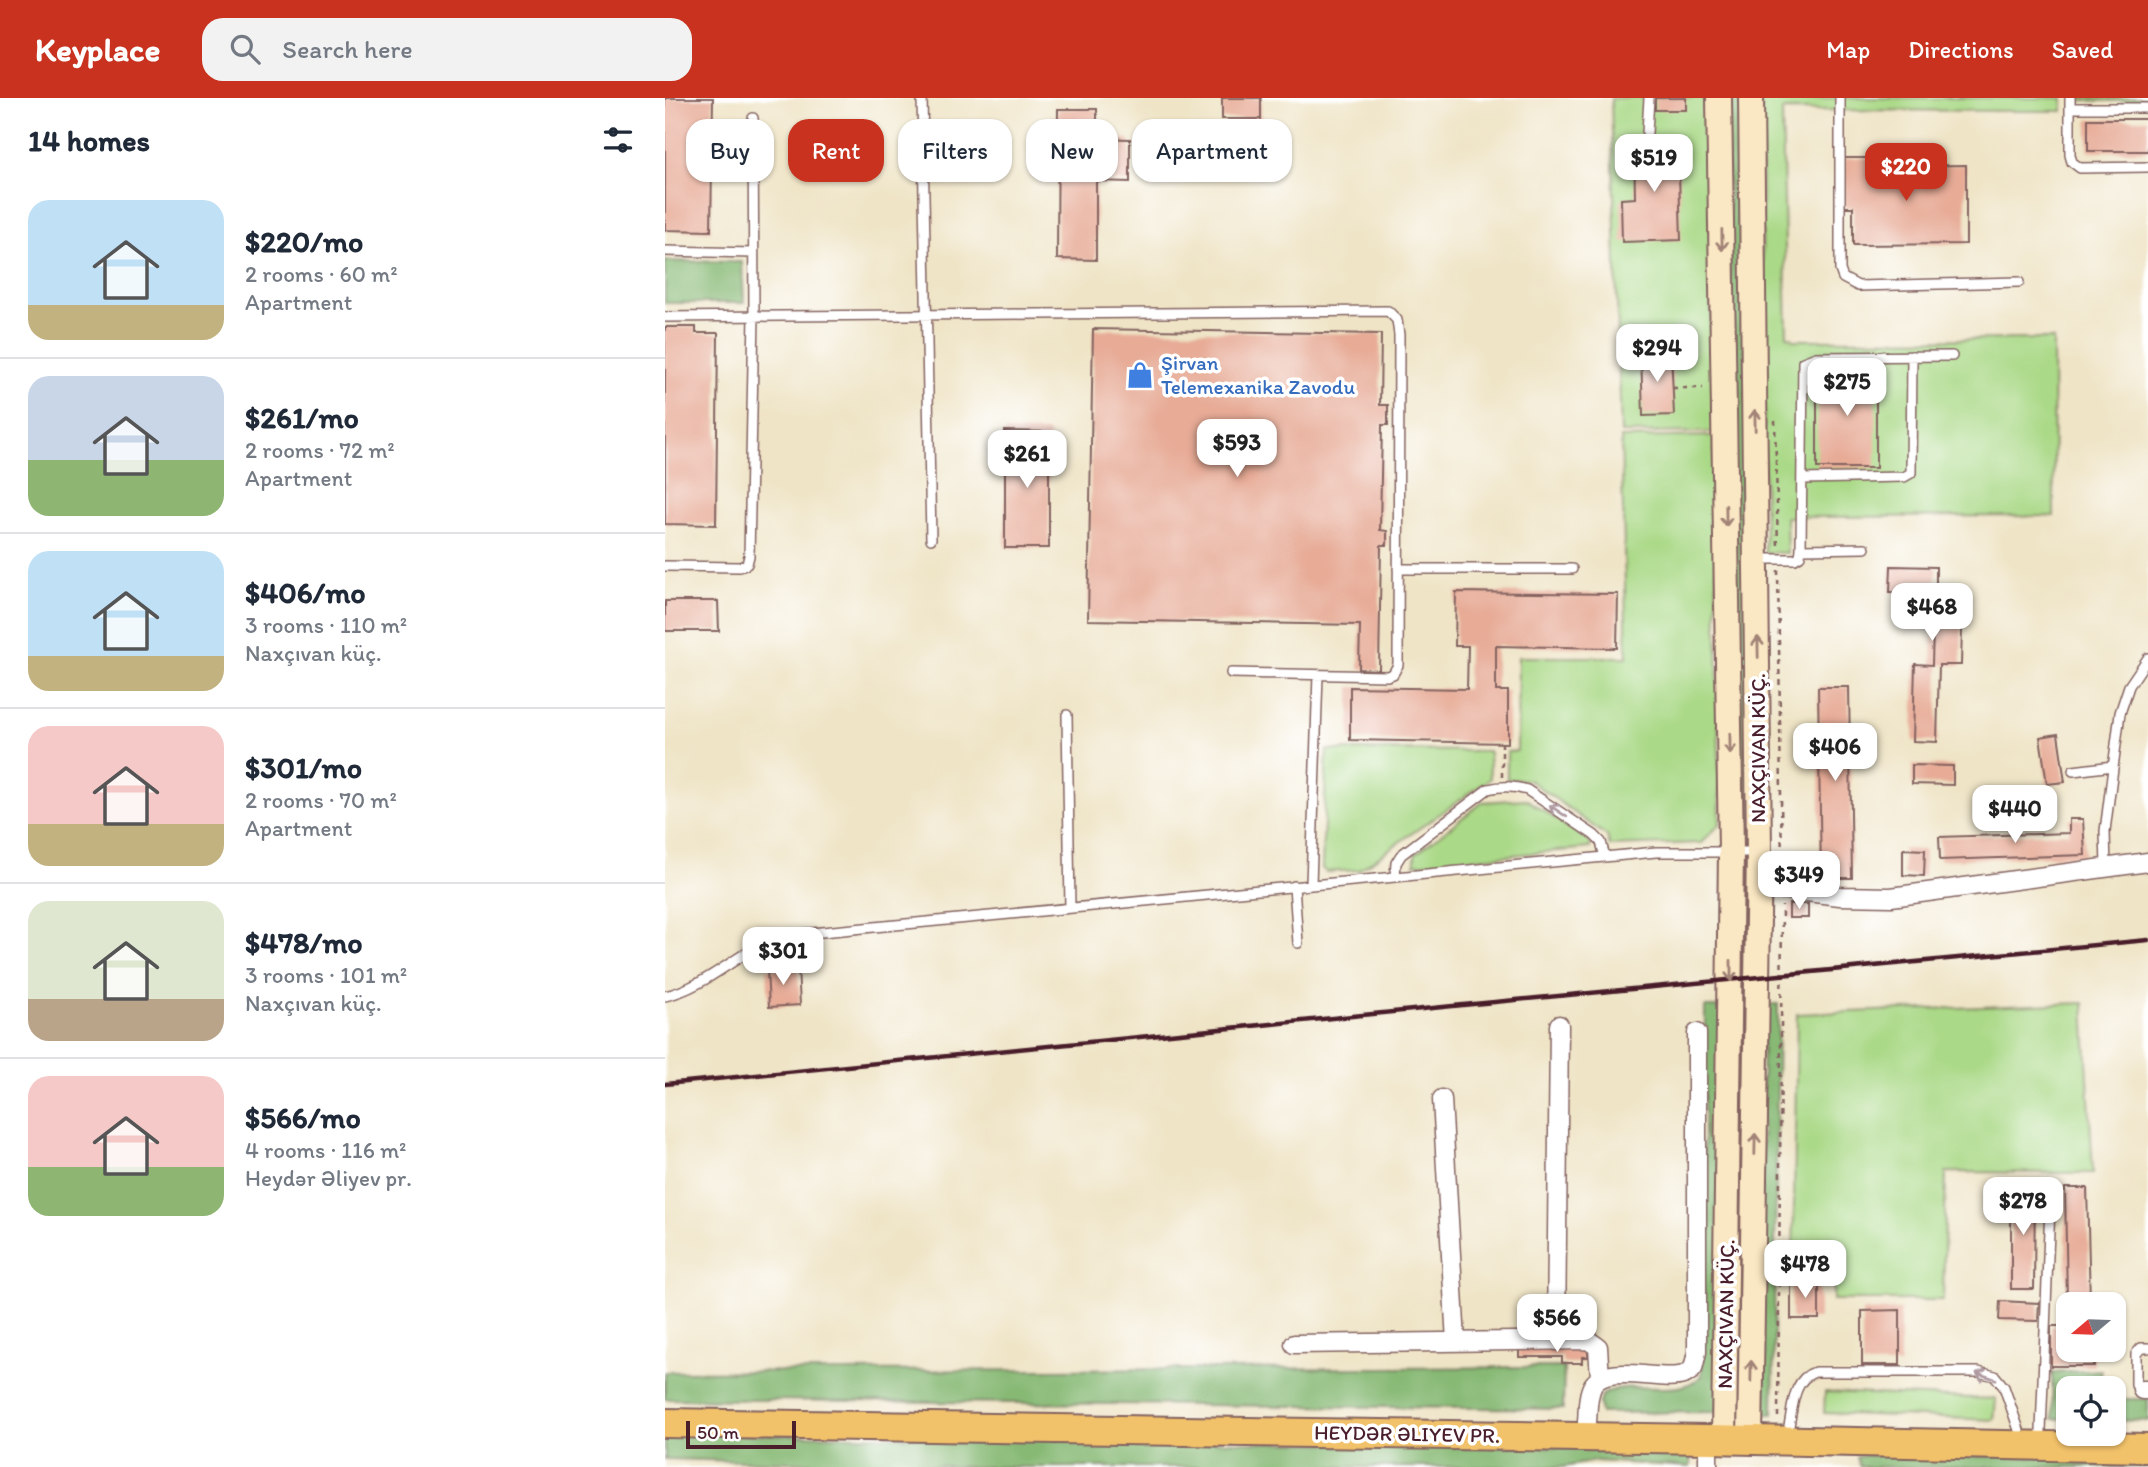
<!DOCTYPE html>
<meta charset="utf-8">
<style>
body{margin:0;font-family:Itim,sans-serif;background:#f2f2f3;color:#1f2937;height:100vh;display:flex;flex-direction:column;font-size:26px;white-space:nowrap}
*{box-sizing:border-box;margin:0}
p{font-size:23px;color:#747a83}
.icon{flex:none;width:38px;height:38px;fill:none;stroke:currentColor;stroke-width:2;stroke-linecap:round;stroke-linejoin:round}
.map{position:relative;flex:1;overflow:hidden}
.side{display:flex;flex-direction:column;background:#fff;width:665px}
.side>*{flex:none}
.hud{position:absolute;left:21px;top:21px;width:665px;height:63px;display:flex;gap:14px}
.needle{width:46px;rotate:251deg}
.fabs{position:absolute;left:1391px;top:1194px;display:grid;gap:14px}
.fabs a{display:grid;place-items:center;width:70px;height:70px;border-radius:14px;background:#fff;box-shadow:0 2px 5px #0004;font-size:35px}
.scale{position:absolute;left:21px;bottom:18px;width:110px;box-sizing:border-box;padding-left:7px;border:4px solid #4a1f2b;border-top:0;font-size:19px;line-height:24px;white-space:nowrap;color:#4a1f2b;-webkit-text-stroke:5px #fff;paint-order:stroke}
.price{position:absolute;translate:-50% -60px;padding:0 16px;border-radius:14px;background:#fff;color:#222;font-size:23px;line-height:46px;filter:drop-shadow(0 2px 4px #0008)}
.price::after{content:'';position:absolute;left:50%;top:42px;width:21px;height:16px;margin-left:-10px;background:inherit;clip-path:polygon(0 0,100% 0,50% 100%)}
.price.active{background:#c8321e;color:#fff}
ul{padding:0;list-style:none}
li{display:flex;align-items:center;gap:21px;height:175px;padding:0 28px}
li+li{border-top:2px solid #e0e1e3}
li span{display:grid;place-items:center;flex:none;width:196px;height:140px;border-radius:21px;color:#555}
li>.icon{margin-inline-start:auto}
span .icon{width:84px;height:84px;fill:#fffc;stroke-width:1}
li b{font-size:30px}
h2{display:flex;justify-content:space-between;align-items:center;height:84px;padding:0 28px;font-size:30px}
.tag{padding:0 24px;border-radius:21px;background:#fff;box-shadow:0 2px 5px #0004;font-size:24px;line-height:63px}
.tag.active{background:#c8321e;color:#fff}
header{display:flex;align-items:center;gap:42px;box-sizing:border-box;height:98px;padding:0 35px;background:#c8321e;color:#fff}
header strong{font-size:33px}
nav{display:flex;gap:38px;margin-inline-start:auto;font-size:24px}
.search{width:490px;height:63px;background:#f2f2f3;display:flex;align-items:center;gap:18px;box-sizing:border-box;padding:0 24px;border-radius:21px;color:#747a83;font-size:26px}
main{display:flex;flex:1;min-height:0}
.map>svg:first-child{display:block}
.green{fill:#aad987;stroke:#7a7c59;stroke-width:2}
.forest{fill:#87b974;stroke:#686c50;stroke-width:2}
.building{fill:#e7ab96}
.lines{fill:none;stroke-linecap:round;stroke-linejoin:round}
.service-casing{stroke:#846461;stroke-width:12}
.minor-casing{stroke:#846461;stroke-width:21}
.secondary-casing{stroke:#846461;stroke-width:28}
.primary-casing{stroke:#846461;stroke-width:32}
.path{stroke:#846461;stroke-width:2.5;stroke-dasharray:5 5;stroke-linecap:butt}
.service{stroke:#fff;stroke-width:9}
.minor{stroke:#fff;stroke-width:18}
.secondary{stroke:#fae7c3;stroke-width:24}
.primary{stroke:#f2c26a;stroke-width:28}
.rail{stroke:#4a1f2b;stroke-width:4.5}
.oneway{stroke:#a28377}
.oneway2{stroke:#ae9aa0}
.labels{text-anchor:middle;stroke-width:7;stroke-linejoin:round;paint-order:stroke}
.shop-label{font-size:21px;fill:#366cbe;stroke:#fff;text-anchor:start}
.street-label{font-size:21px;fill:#4a1f2b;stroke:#fff}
</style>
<header>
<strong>Keyplace</strong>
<div class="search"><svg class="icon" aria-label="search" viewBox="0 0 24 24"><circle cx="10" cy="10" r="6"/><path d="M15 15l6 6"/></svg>Search here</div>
<nav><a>Map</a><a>Directions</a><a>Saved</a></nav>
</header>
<main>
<section class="side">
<h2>14 homes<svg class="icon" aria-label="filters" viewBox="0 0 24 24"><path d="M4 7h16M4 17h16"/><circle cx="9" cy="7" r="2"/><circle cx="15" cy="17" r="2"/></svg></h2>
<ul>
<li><span style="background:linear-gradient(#bfe0f5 75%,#c2b280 0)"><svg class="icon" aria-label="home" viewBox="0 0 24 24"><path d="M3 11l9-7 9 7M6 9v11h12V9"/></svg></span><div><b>$220/mo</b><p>2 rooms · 60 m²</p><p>Apartment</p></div></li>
<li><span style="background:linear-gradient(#c9d6e8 60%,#8fb573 0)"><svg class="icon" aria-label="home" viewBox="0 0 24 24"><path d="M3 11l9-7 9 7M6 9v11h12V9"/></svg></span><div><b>$261/mo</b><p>2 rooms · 72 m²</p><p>Apartment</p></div></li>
<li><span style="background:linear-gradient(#bfe0f5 75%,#c2b280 0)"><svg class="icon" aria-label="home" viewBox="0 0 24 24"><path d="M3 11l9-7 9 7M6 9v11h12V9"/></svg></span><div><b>$406/mo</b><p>3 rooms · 110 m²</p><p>Naxçıvan küç.</p></div></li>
<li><span style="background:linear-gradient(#f6c9c9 70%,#c2b280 0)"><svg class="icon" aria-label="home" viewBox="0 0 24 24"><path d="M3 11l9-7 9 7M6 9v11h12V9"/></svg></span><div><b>$301/mo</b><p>2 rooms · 70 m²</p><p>Apartment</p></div></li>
<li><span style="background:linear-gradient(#dfe7d0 70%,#b9a48a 0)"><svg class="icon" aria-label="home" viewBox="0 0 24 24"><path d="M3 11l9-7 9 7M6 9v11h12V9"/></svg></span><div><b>$478/mo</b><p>3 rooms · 101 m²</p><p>Naxçıvan küç.</p></div></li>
<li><span style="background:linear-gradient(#f6c9c9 65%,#8fb573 0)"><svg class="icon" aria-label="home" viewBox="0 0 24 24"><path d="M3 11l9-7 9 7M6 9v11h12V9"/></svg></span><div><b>$566/mo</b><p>4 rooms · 116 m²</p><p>Heydər Əliyev pr.</p></div></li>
</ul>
</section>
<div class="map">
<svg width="1483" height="1369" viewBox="0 0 1483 1369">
<rect width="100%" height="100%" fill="#fff"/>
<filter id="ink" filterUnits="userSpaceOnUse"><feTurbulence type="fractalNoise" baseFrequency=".0143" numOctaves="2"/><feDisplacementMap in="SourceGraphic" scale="14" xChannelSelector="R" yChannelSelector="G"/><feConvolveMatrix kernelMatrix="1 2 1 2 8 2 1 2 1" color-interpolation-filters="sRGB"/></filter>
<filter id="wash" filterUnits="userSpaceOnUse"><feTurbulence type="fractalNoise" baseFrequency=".00686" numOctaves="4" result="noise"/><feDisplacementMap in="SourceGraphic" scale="28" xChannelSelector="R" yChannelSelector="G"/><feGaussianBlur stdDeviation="1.57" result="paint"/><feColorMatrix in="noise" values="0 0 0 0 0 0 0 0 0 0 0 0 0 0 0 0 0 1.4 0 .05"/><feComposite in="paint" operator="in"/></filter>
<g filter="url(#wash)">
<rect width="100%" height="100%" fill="#efe4c6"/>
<!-- green -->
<path class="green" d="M946,0H1044L1048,334L956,335Z
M1096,0H1398V13L1117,12L1122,238L1127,239L1128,242L1388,241L1389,418L1121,419L1122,455L1100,454Z
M1414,0H1483V3H1414Z
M1049,338L1055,726L1036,745L945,748L942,738L864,682L842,681V654L852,653L853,559H962L956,340Z
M662,652L824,653L825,681L694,772L661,774L657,770Z
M861,701L925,744V750L750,766V756L818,704Z
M1419,905L1428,1075L1281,1074L1278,1202H1168V1173L1128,1172L1132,916Z
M1160,1294L1331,1301L1329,1322L1159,1315Z"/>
<!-- forest -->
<path class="forest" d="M1062,0H1077L1087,740H1075Z
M0,163L77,164L79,205H0Z
M1113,906L1108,1316H1095L1098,907Z
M1072,908H1086L1080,1277H1066Z
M1040,909H1059L1053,1314L936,1315L934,1304L937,1297C942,1295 947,1292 952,1291C982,1284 1011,1300 1037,1278Z
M899,1269L898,1311L0,1301V1274Z
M1436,1272V1290H1404L1403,1321H1388L1387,1275Z
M1449,1301H1483V1323L1449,1322Z
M0,1335L1026,1351L1025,1369L931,1363L898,1369H307L0,1361Z
M1202,1357L1483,1360V1369H1195L1192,1359Z"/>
<g id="blocks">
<!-- building -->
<path class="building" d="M0,0H48L46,133L0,132Z
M557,0H596V21H557Z
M990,0H1021V12H990Z
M393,11H432V40L465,41V84L431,83V162L392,161Z
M1423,21H1483V53H1423Z
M1013,42L1016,142L957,144L956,101L970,100L969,43Z
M1179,60H1217V68L1301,67V146L1188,147V109H1180Z
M0,229H31V235H53L51,427L0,426Z
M428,231L716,236L715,307H723V327H717L715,432L722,433V447H716L714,572L694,571L695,527L423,522Z
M1006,254L1009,317L978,318L976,255Z
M1152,271H1211V370H1152Z
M340,333L384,334V450H340Z
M1226,468L1271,469V490L1298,491L1296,567H1274L1272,644L1248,643L1250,566L1267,567L1269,495L1225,494Z
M791,494L953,496L952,550L831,548V593H843V645L685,642V589L802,591L803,548H790Z
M0,503H53L54,533H0Z
M1153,589H1184L1187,780H1156Z
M1393,636L1400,684L1382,686L1375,639Z
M1247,667L1288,668V687L1247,686Z
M1404,721H1418L1420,757L1275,762L1274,739L1404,735Z
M1238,751L1260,752L1259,778L1238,777Z
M1124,806H1143V820H1124Z
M133,870L135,907L104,909L102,871Z
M1346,1088H1370L1369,1191H1346Z
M1400,1090H1422L1425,1204H1402Z
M1126,1184H1154V1221H1126Z
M1335,1203L1374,1205L1373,1223L1334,1222Z
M1235,1212V1267H1197V1213Z
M1386,1228H1404V1251L1429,1253V1268H1386Z
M854,1251H923V1259H917V1265H897V1259H854Z"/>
</g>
</g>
<g filter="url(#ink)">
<use href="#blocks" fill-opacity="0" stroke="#846461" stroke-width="2"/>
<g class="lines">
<defs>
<path id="service" d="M257,0L266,441
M1175,0V172L1178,180L1193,188L1354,184
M1405,0V57L1407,64L1415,70L1483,69
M1405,10H1483
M982,35L984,0
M0,153L88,155
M0,219L723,213L732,222L734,237L733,567L728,576L722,578L566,575
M1137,381L1239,379L1246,375L1247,258
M1136,451L1200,450
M1093,461H1130L1135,458L1136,451L1138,264L1151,259L1287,258
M0,468L75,469L82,466L84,458L89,218L88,20
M733,471H907
M402,617L405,810
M1408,673L1448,668
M1441,770L1440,733L1455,615L1464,588L1483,560
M730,778L731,765L736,757L823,691C835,688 850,688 862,692L929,737L936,744L940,759
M646,786L653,577
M629,788L633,845
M0,898C33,891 60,867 88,851C103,842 120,839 136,836L991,754H1092
M1477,1292L1471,1287V1256L1476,1250H1483
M1124,1328C1128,1308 1128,1281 1150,1274H1313L1330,1278L1339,1289L1354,1332
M1376,1333L1385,1108"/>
<path id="minor" d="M1094,785L1117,791L1175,798L1226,799L1483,764
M777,1001L791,1244
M891,1243L894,927
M629,1246L923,1242L933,1249L935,1280
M1477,1292H1483
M922,1324C923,1313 922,1297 928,1287C942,1265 997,1284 1018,1277C1022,1276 1025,1273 1028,1271L1032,1254V935
M1043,1369V1341"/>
<path id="secondary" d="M1054,0L1066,753L1059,1341
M1085,1342L1094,754L1086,0"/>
<path id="primary" d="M0,1325L1043,1341L1483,1350"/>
</defs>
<!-- service casing -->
<use href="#service" class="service-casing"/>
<!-- minor casing -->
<use href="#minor" class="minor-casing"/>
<!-- secondary casing -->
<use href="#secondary" class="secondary-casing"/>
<!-- primary casing -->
<use href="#primary" class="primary-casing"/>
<!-- path -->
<path class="path" d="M1007,290H1038
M1110,322L1113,451
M1113,472L1117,773
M837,644V679
M1113,1319L1117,808"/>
<!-- service -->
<use href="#service" class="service"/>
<!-- minor -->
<use href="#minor" class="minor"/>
<!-- secondary -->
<use href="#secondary" class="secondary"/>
<!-- primary -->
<use href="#primary" class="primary"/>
<!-- rail -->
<path class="rail" d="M0,986L798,907L1483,842"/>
</g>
<!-- one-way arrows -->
<defs><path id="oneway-shaft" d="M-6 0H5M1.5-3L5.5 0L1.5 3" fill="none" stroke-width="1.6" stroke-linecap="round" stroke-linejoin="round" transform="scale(1.75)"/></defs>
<g class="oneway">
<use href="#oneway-shaft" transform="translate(1057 142) rotate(89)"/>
<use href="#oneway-shaft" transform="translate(1090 322) rotate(-91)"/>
<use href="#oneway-shaft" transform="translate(1061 418) rotate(89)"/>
<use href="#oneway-shaft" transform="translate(1093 549) rotate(-91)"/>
<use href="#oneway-shaft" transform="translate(1065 646) rotate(89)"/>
<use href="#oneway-shaft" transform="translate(1066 873) rotate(90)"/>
<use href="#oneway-shaft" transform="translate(1090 1046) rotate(-89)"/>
<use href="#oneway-shaft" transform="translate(1086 1273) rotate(-89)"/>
</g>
<g class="oneway2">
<use href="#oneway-shaft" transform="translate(893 713) rotate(-146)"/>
<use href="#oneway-shaft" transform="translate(1321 1278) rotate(-162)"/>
</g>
</g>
<!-- icons -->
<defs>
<symbol id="shop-bare" viewBox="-9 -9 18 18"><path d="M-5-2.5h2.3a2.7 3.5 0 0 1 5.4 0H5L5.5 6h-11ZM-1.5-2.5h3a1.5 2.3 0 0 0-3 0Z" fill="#3f7fe0" stroke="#fff" stroke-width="2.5" paint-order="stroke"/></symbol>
</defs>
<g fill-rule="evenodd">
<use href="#shop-bare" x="456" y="258" width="38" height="38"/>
</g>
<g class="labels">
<!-- shop labels -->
<g class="shop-label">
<text x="496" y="272">Şirvan<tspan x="496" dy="24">Telemexanika Zavodu</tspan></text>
</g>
<!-- street labels -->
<g class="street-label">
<text transform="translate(1093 650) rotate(-90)" y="7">NAXÇIVAN KÜÇ.</text>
<text transform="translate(1061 1216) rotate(-89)" y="7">NAXÇIVAN KÜÇ.</text>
<text transform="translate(742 1336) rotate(1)" y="7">HEYDƏR ƏLIYEV PR.</text>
</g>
</g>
</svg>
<div class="fabs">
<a><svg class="needle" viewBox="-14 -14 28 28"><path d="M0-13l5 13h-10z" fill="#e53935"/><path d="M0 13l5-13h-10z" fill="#747a83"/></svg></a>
<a><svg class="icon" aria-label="locate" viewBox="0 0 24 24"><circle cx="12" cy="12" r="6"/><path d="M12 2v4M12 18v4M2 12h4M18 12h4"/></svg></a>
</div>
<div class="scale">50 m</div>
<b class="price" style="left:989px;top:96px">$519</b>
<b class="price active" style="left:1241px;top:105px">$220</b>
<b class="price" style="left:992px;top:286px">$294</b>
<b class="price" style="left:1182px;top:320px">$275</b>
<b class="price" style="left:572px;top:381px">$593</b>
<b class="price" style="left:362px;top:392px">$261</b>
<b class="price" style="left:1267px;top:545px">$468</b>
<b class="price" style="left:1170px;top:685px">$406</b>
<b class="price" style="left:1350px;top:747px">$440</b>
<b class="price" style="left:1134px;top:813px">$349</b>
<b class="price" style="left:118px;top:889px">$301</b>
<b class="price" style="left:1358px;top:1139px">$278</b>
<b class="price" style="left:1140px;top:1202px">$478</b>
<b class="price" style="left:892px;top:1256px">$566</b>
<div class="hud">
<a class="tag">Buy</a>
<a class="tag active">Rent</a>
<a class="tag">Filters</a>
<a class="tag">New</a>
<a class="tag">Apartment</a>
</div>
</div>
</main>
